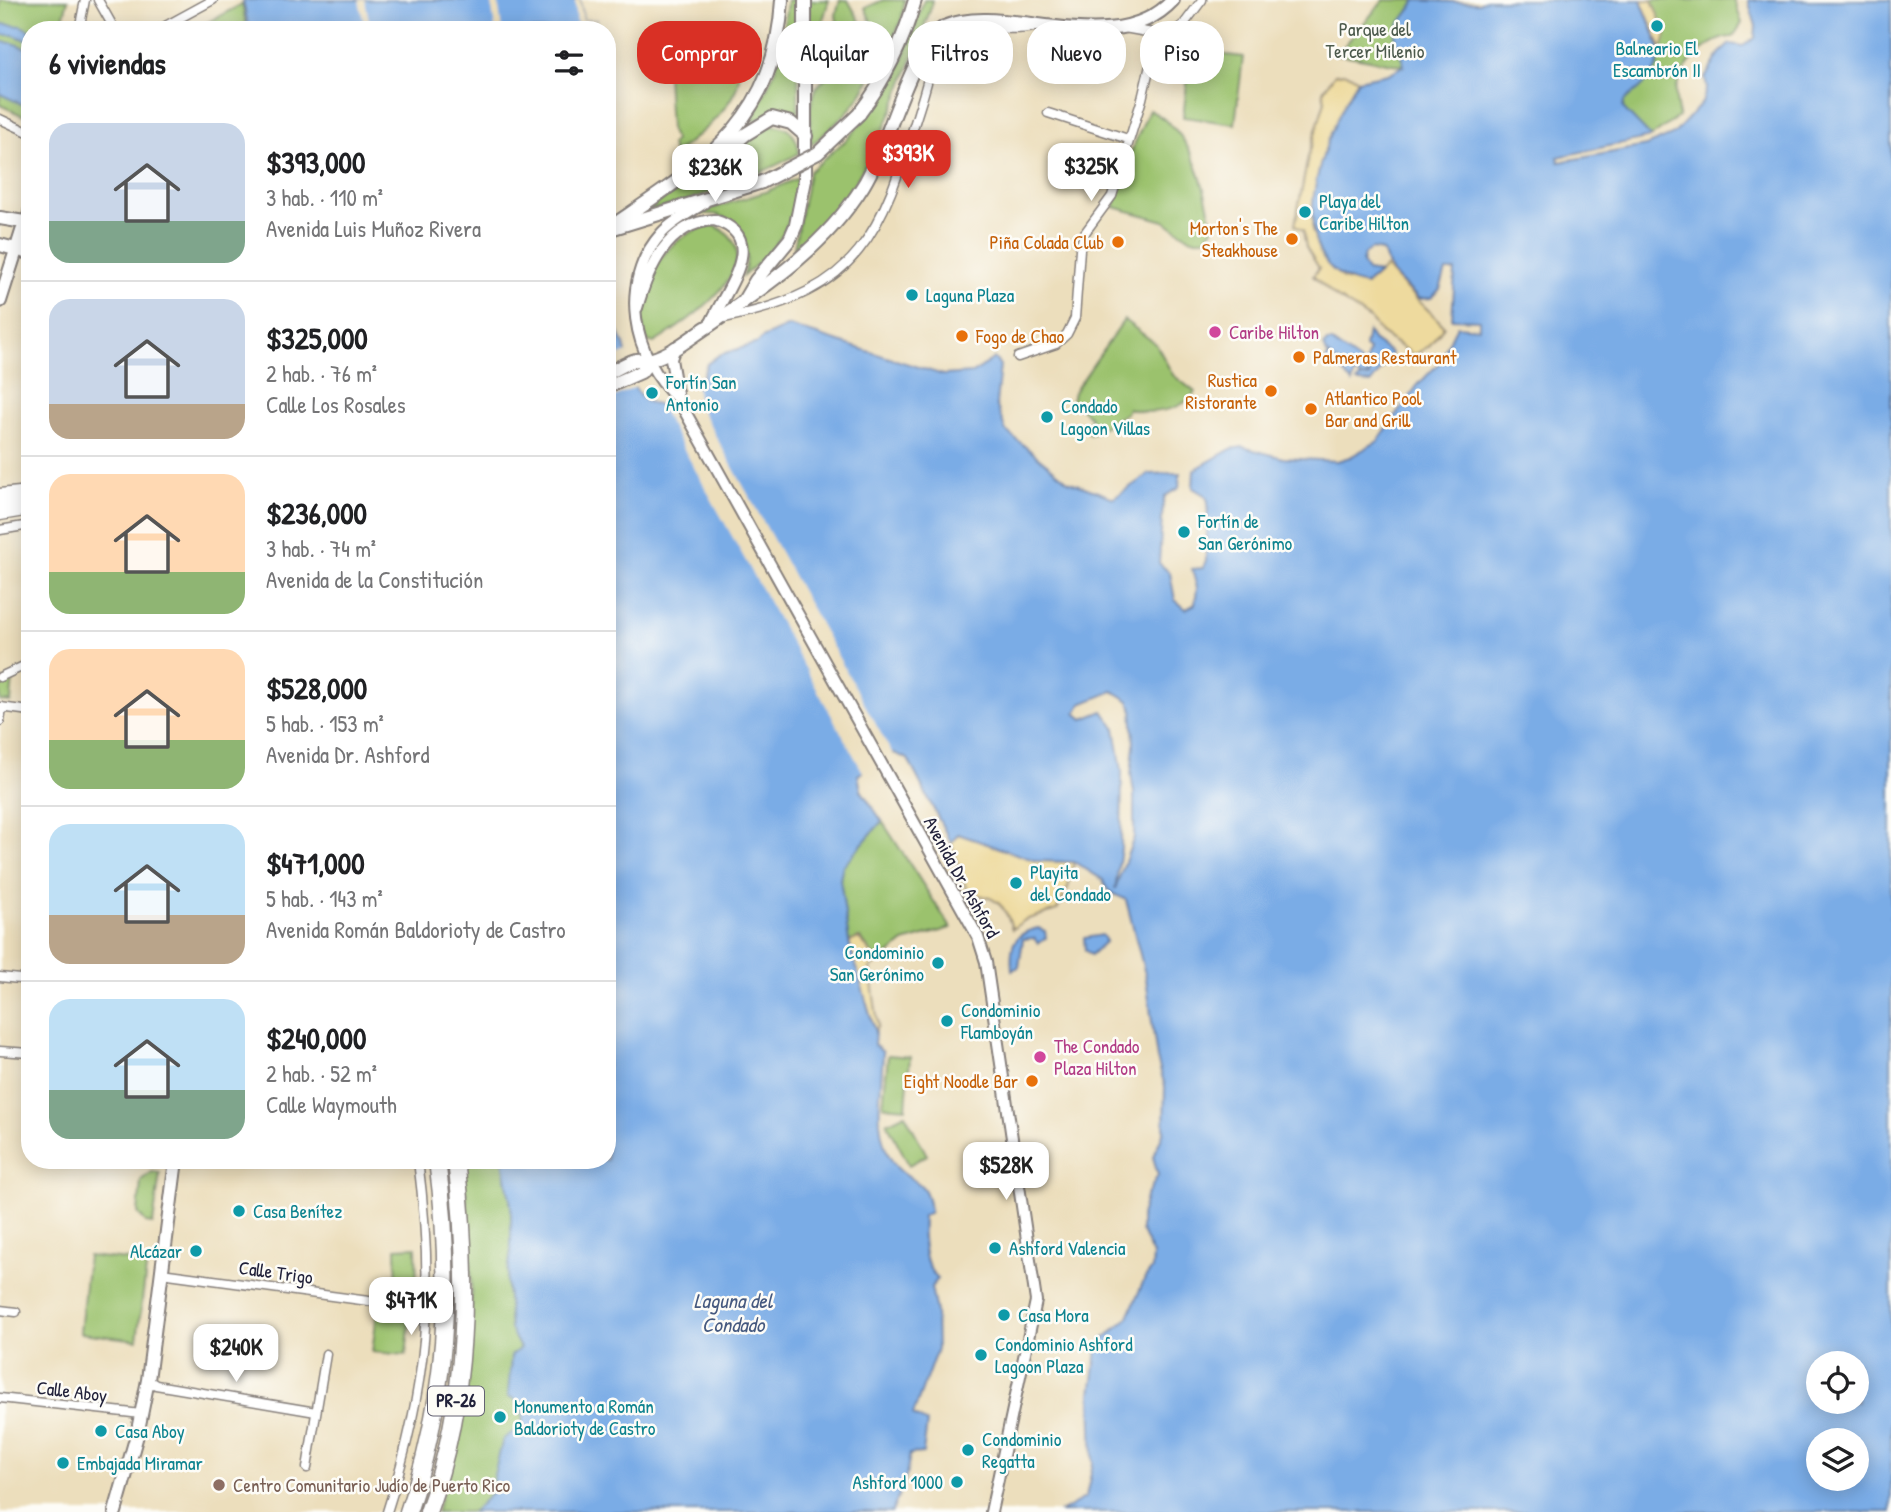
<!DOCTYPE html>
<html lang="es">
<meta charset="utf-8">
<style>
body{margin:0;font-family:"Patrick Hand",sans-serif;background:#f6f6f6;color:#202124;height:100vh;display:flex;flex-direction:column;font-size:26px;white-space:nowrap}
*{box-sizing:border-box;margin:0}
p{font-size:23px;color:#757577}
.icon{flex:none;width:38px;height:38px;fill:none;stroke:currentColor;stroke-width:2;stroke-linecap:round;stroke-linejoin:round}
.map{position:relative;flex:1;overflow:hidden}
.side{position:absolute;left:21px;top:21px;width:595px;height:1148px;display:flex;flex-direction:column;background:#fff;border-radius:28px;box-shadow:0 4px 18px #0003}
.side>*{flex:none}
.hud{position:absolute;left:637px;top:21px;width:665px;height:63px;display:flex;gap:14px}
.buttons{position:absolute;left:1806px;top:1351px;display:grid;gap:14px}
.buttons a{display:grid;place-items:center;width:63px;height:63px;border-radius:50%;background:#fff;box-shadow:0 4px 18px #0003;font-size:35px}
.price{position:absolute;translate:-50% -60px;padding:0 16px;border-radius:14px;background:#fff;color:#222;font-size:23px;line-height:46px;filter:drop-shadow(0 2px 4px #0008)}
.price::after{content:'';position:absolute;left:50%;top:42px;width:21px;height:16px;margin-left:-10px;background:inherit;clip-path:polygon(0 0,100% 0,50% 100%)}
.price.on{background:#d93025;color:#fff}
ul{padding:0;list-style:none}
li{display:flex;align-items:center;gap:21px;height:175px;padding:0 28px}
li+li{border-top:2px solid #e0e0e0}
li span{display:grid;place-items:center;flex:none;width:196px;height:140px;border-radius:21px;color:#555}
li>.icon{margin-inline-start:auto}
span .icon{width:84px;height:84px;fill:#fffc;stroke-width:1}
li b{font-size:30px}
h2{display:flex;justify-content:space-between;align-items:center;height:84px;padding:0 28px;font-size:30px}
.chip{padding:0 24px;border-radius:28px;background:#fff;box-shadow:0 4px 18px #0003;font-size:24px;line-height:63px}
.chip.on{background:#d93025;color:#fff}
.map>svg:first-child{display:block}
.green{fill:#9bc26d;stroke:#5e7254;stroke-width:2}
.sand{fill:#eeda9e;stroke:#887e6c;stroke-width:2}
.water{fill:#7aace6;stroke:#4e6790;stroke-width:2;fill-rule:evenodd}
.pier{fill:#ecdebc}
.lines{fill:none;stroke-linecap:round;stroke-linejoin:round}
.minor-casing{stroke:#87807c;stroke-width:11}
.tertiary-casing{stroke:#87807c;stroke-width:14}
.secondary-casing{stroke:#87807c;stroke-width:16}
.primary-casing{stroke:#87807c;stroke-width:16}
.motorway-casing{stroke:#87807c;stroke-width:19}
.minor{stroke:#fff;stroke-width:8}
.tertiary{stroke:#fff;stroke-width:10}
.secondary{stroke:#fff;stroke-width:12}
.primary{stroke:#fff;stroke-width:12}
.motorway{stroke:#fff;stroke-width:16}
.primary-bridge-casing{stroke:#87807c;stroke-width:16;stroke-linecap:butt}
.primary-bridge{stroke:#fff;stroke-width:12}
.culture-dot{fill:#0f9aa8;stroke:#fdfcf7;stroke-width:2.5}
.food-dot{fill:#e8710a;stroke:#fdfcf7;stroke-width:2.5}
.hotel-dot{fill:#d1479c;stroke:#fdfcf7;stroke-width:2.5}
.education-dot{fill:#8d6e63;stroke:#fdfcf7;stroke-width:2.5}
.labels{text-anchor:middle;stroke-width:5;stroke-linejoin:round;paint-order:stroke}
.shield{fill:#fdfcf7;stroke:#646373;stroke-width:2}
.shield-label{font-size:18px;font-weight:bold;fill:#22223b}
.park-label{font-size:19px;fill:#4c5a4c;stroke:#fdfcf7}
.culture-label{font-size:19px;fill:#0d838f;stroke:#fdfcf7;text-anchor:start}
.food-label{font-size:19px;fill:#c56008;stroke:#fdfcf7;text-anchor:end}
.hotel-label{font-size:19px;fill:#b23c85;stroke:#fdfcf7;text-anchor:start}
.street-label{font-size:19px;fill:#22223b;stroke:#fdfcf7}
.education-label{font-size:19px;fill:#785e54;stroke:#fdfcf7;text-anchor:start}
.water-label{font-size:21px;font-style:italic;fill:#45597f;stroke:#fdfcf7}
</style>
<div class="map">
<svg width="1891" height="1512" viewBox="0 0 1891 1512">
<rect width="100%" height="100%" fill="#fdfcf7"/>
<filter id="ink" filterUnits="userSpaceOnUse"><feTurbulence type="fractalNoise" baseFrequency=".0143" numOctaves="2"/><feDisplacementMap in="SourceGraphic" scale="14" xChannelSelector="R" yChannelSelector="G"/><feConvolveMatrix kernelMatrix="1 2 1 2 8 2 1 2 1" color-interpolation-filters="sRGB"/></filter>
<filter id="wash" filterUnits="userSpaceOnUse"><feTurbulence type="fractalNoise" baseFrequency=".00686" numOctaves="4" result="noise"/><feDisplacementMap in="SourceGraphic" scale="28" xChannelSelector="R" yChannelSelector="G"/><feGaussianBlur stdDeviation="1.57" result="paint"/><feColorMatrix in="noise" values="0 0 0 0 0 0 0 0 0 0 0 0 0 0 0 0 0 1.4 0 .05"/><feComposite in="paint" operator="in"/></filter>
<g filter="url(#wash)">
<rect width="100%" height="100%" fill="#ecdebc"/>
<!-- green -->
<path class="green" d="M0,0H68L60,30H30V119L0,105Z
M787,0H799L798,117L792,119L776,112L751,122L774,73L782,43Z
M809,0H829L808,70Z
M840,0H848C857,17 871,37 873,56C875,93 836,124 811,145L810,108L816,88L828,75L839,34L836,15Z
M883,0H905L901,21L884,60L883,49L865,8Z
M924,0H932L930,11C898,94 870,193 794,248L809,172L848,138L876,106L903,59Z
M1384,0H1416C1409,15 1390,26 1397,45C1399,53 1403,57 1404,66L1337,54Z
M1641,0H1734L1742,23L1733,37C1708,37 1682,66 1676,89C1674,98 1679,108 1678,117L1651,137L1623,108L1624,101L1662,50Z
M242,4L247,30H193L199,27Z
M739,31L745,49C738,63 742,77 735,91C723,117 696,137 674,154L671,145L675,140L670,129L667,75L664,71L660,36L679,38Z
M1191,51L1243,57L1235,124L1183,117Z
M1149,110C1194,131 1204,185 1213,229L1205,239H1192L1164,221L1114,207L1128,159Z
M770,125C788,124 798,136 799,153C776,168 670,211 645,210C672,194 700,178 726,159C741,147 753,135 770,125Z
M798,178C795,225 779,247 743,276C751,252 747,224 718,215C711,213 702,215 697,213L765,192Z
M714,225C780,260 686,323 654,343L647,341C628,292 664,232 714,225Z
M1124,320L1156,344L1173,375L1195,392C1183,411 1149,416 1128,408L1126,413L1090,435L1084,429L1091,418L1072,400L1074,392Z
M13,677L11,702L0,701V683Z
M882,821L951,928L904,942L879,962L860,938L849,942L840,879L843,866Z
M888,1055L910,1057L906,1108L883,1106Z
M905,1114L927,1155L909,1165L887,1123Z
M462,1160H503L511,1205V1251L507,1282L510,1328L520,1348L515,1355V1399L524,1414C522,1428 513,1435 508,1448C500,1468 490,1509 469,1512C458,1512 446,1512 436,1512C444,1487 455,1461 460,1435C476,1344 474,1251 462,1160Z
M152,1172L160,1173L153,1224L146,1223L138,1213L141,1180Z
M416,1247L417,1294L397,1295L396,1248Z
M88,1256L147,1262L137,1340L80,1333Z
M377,1313L402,1315L410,1320L406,1355L372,1352Z"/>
<!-- sand -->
<path class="sand" d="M1641,0H1652L1666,34L1662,50Z
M1347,73L1358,80C1328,127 1316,176 1312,231L1342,279L1366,285L1386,267C1404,290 1426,306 1444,326L1429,346L1414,355L1381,333L1370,319L1336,297L1313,276L1319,268L1306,247L1303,230L1295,225L1308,157L1325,101L1323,91L1335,74Z
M958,834L1037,861L1074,862L1068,888L1057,910L1025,920L1012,929C1006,905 994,894 970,895L966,888L951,843Z
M859,938L879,962L870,968L878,1025L875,1032L849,942Z"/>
<!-- water -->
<path class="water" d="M243,0H580L583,20H596L597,30H249Z
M1416,0L1478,3L1486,0H1641C1660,54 1676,61 1624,101L1623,108L1651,137L1558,157L1559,162L1646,146L1674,134L1702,103L1707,87L1705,78L1720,53L1730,44L1743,46L1755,38L1756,26L1748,0H1891V1512H1060L1086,1497L1093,1463L1091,1394L1097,1350L1103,1339L1127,1319L1145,1278L1152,1269L1153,1255L1141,1230V1216L1146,1197L1158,1175L1153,1157L1164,1131L1165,1086L1157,1059L1146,978L1126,900C1115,893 1108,896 1103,880L1074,862L1037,861L958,834L951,843L908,759L894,753L858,775L861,790L882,821L843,866L840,879L849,942L875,1032L874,1045L883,1052C882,1088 871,1132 894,1164C910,1186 927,1174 930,1212L923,1216C922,1236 922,1266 938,1279L931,1287L936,1312L937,1349L913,1415L927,1423L923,1453L910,1454L906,1477L892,1512H473L495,1489L493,1479L503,1439L522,1426L524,1415L515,1399L508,1397L511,1356L520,1348L510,1329L507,1282L511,1251V1205L503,1160H607V307L624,344L635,388L645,401L658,405L678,399L699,385L707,364L719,355L758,343L762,338L789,326L943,375L973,373L994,358L1000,365L996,404L1006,431L1068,481L1114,498L1149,474L1180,473L1179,488L1165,496L1163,503L1159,563L1170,573L1175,600L1186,609L1195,604L1197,588L1192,569L1203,568L1206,560L1208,502L1206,496L1193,488L1194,470L1231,449L1243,447L1283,458L1337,461L1350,457L1378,441L1417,386L1438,364L1457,326L1479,328V320L1452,319L1455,271H1446L1440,289L1431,298L1419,299L1393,274L1382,251L1371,249L1364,254L1362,263L1367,271L1379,273L1365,285C1272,266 1324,133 1358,80L1388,74L1404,66C1403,57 1399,53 1397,45C1390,26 1409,15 1416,0ZM1113,691L1129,701L1132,707L1134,745L1131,774L1134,793V837L1115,889L1121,849L1122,771L1115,728L1103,711L1083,719L1076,713L1081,704ZM1818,1363H1857V1402H1818ZM1818,1440H1857V1479H1818Z
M0,24L21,26L30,31V42L14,35H0Z
M0,42L13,43L30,50V108L0,94Z
M1368,332L1373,340L1391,353L1390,359L1371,383L1357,382L1360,378L1369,377L1370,374L1362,378L1355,373L1352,383L1342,370L1325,362L1328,356L1347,369L1327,354L1324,346L1327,342H1332L1369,368L1366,362L1369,350L1365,347Z
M1038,928L1045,931L1046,938L1038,944L1034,938L1023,939L1019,967L1012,970C1010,946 1012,934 1038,928Z
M1102,935L1106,941L1091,955L1085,950L1084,938Z"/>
<!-- pier -->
<path class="pier" d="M359,0H365L371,30H365Z
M491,0H498L502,30H495Z
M575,0H580L583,20H596L597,30H590L589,25L577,26Z
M629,351L638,386L610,399L607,404V361Z
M696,381L699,406L894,757L864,774L657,401L676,395Z"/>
</g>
<g filter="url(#ink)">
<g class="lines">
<defs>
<path id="minor" d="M98,0L115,30
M1124,28L1170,36L1184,24L1202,0
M79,30L85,0
M158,30L213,0
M1048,113L1128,139
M0,119L30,133
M25,222L30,203
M724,318C868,290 882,227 922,100C928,81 933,51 950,38C975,19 1005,34 1033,27
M1018,357L1056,344L1067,334L1075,318L1080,249L1084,234L1112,196L1142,99L1157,36
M0,530L30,525
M0,677L30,663
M0,707L30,711
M0,721L2,707
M0,977L30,980
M0,1051L30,1053
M161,1273L428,1309
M0,1310L16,1312
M148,1380L156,1385L316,1412
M0,1398L141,1414
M307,1468L326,1354
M387,1512C428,1385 435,1292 418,1160"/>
<path id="tertiary" d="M704,203C691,212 672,221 661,234C618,282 632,357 678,399L978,937L986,962L1036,1301L991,1512
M637,308C648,269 667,223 714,220C772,237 723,293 710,325
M675,347L671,359L678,399"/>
<path id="secondary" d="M719,157L746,134L772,118L791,123L806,136
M0,218L30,223
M609,228C701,165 775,124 782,0
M0,245L30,253
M0,301L25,222
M743,302L756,280L790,239L796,225L805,180V0"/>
<path id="primary" d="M859,114C886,79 903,42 915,0
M607,230L762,182
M607,374C616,369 626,363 636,360C641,359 647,361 652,359C671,354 690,338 707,327C765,287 825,247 863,186C889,145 909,51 944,27C1004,0 1114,64 1173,0
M607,387L641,372L651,360
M115,1512L137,1435L148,1380L176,1160"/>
<path id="motorway" d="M0,497L30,494
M0,512L30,507
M408,1512C448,1398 453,1279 437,1160
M428,1512C469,1399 470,1278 456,1160"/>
</defs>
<!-- minor casing -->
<use href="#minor" class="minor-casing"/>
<!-- tertiary casing -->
<use href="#tertiary" class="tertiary-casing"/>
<!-- secondary casing -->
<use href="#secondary" class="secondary-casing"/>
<!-- primary casing -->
<use href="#primary" class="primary-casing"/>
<!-- motorway casing -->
<use href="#motorway" class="motorway-casing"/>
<!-- minor -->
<use href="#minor" class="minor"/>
<!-- tertiary -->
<use href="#tertiary" class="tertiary"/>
<!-- secondary -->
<use href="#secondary" class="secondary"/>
<!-- primary -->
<use href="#primary" class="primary"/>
<!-- motorway -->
<use href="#motorway" class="motorway"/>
<defs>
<path id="primary-bridge" d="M762,182L818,153L859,114"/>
</defs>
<!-- primary-bridge casing -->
<use href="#primary-bridge" class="primary-bridge-casing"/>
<!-- primary-bridge -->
<use href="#primary-bridge" class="primary-bridge"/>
</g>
</g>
<!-- markers -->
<g class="culture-dot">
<circle cx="1657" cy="26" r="7"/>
<circle cx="1305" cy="212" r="7"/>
<circle cx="912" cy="295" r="7"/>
<circle cx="652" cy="393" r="7"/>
<circle cx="1047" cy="417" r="7"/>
<circle cx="1184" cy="532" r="7"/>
<circle cx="1016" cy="883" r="7"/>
<circle cx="938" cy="963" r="7"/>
<circle cx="947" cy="1021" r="7"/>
<circle cx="239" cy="1211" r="7"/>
<circle cx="995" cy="1248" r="7"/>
<circle cx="196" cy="1251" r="7"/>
<circle cx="1004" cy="1315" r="7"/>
<circle cx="981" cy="1355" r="7"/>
<circle cx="500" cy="1417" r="7"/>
<circle cx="101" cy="1431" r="7"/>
<circle cx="968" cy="1450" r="7"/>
<circle cx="63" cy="1463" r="7"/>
<circle cx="957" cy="1482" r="7"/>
</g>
<g class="food-dot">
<circle cx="1292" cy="239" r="7"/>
<circle cx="1118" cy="242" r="7"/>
<circle cx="962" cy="336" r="7"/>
<circle cx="1299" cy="357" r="7"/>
<circle cx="1271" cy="391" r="7"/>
<circle cx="1311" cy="409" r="7"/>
<circle cx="1032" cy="1081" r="7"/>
</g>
<g class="hotel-dot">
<circle cx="1215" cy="332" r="7"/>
<circle cx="1040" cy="1057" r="7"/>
</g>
<circle class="education-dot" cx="219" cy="1485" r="7"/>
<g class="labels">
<!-- shield labels -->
<rect class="shield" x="428" y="1386.5" width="56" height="29" rx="5"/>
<g class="shield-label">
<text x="456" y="1407">PR-26</text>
</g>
<!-- park labels -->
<g class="park-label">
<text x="1375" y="36">Parque del<tspan x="1375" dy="22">Tercer Milenio</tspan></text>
</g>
<!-- culture labels -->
<g class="culture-label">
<text x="1657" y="55" text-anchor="middle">Balneario El<tspan x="1657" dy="22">Escambrón II</tspan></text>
<text x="1319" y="208">Playa del<tspan x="1319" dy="22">Caribe Hilton</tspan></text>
<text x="926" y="302">Laguna Plaza</text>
<text x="666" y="389">Fortín San<tspan x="666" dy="22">Antonio</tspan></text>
<text x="1061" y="413">Condado<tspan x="1061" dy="22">Lagoon Villas</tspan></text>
<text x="1198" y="528">Fortín de<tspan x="1198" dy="22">San Gerónimo</tspan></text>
<text x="1030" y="879">Playita<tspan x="1030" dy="22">del Condado</tspan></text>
<text x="924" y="959" text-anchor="end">Condominio<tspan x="924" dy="22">San Gerónimo</tspan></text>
<text x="961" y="1017">Condominio<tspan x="961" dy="22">Flamboyán</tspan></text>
<text x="253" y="1218">Casa Benítez</text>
<text x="1009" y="1255">Ashford Valencia</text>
<text x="182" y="1258" text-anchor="end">Alcázar</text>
<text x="1018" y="1322">Casa Mora</text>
<text x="995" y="1351">Condominio Ashford<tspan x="995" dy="22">Lagoon Plaza</tspan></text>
<text x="514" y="1413">Monumento a Román<tspan x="514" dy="22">Baldorioty de Castro</tspan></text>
<text x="115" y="1438">Casa Aboy</text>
<text x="982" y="1446">Condominio<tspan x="982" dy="22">Regatta</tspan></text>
<text x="77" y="1470">Embajada Miramar</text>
<text x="943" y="1489" text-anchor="end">Ashford 1000</text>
</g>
<!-- food labels -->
<g class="food-label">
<text x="1278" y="235">Morton's The<tspan x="1278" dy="22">Steakhouse</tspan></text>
<text x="1104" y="249">Piña Colada Club</text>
<text x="976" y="343" text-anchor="start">Fogo de Chao</text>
<text x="1313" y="364" text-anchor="start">Palmeras Restaurant</text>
<text x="1257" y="387">Rustica<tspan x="1257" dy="22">Ristorante</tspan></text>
<text x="1325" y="405" text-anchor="start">Atlantico Pool<tspan x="1325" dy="22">Bar and Grill</tspan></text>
<text x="1018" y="1088">Eight Noodle Bar</text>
</g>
<!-- hotel labels -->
<g class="hotel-label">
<text x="1229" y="339">Caribe Hilton</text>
<text x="1054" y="1053">The Condado<tspan x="1054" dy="22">Plaza Hilton</tspan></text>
</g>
<!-- street labels -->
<g class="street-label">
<text transform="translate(962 877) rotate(61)" y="7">Avenida Dr. Ashford</text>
<text transform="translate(276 1272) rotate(8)" y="7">Calle Trigo</text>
<text transform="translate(72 1391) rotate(7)" y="7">Calle Aboy</text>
</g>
<!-- education labels -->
<g class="education-label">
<text x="233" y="1492">Centro Comunitario Judío de Puerto Rico</text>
</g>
<!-- water labels -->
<g class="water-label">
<text x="733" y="1308">Laguna del<tspan x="733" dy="24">Condado</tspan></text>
</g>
</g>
</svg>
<div class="buttons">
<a><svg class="icon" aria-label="locate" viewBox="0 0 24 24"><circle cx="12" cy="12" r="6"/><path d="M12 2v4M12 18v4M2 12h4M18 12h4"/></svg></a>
<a><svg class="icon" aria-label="layers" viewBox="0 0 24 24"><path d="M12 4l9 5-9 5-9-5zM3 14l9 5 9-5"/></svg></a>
</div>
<b class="price on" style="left:908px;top:190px">$393K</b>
<b class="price" style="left:1091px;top:203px">$325K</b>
<b class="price" style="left:715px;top:204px">$236K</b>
<b class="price" style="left:1006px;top:1202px">$528K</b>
<b class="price" style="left:411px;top:1337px">$471K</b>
<b class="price" style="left:236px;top:1384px">$240K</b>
<div class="hud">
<a class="chip on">Comprar</a>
<a class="chip">Alquilar</a>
<a class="chip">Filtros</a>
<a class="chip">Nuevo</a>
<a class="chip">Piso</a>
</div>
<section class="side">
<h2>6 viviendas<svg class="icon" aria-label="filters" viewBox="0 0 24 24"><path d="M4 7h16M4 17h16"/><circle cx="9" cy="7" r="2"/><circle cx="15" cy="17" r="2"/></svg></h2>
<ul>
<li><span style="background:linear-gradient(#c9d6e8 70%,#7fa58c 0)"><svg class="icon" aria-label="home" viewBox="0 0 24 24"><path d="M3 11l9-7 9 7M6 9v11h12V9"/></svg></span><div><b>$393,000</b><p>3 hab. · 110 m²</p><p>Avenida Luis Muñoz Rivera</p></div></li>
<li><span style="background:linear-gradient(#c9d6e8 75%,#b9a48a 0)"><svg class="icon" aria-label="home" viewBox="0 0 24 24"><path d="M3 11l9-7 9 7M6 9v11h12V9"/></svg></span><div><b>$325,000</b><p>2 hab. · 76 m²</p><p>Calle Los Rosales</p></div></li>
<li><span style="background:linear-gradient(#ffd9b3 70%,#8fb573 0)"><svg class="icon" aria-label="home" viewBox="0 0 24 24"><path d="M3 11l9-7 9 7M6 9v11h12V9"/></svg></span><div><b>$236,000</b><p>3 hab. · 74 m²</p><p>Avenida de la Constitución</p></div></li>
<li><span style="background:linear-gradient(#ffd9b3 65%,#8fb573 0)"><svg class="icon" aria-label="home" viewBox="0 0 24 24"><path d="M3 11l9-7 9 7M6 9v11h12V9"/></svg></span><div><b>$528,000</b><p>5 hab. · 153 m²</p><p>Avenida Dr. Ashford</p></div></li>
<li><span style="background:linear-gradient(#bfe0f5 65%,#b9a48a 0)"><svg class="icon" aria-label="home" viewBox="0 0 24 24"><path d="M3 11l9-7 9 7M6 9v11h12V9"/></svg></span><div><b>$471,000</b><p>5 hab. · 143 m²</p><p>Avenida Román Baldorioty de Castro</p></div></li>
<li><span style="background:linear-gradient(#bfe0f5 65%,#7fa58c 0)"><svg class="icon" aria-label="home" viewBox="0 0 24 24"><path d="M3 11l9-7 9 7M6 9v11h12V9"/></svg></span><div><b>$240,000</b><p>2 hab. · 52 m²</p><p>Calle Waymouth</p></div></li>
</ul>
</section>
</div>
